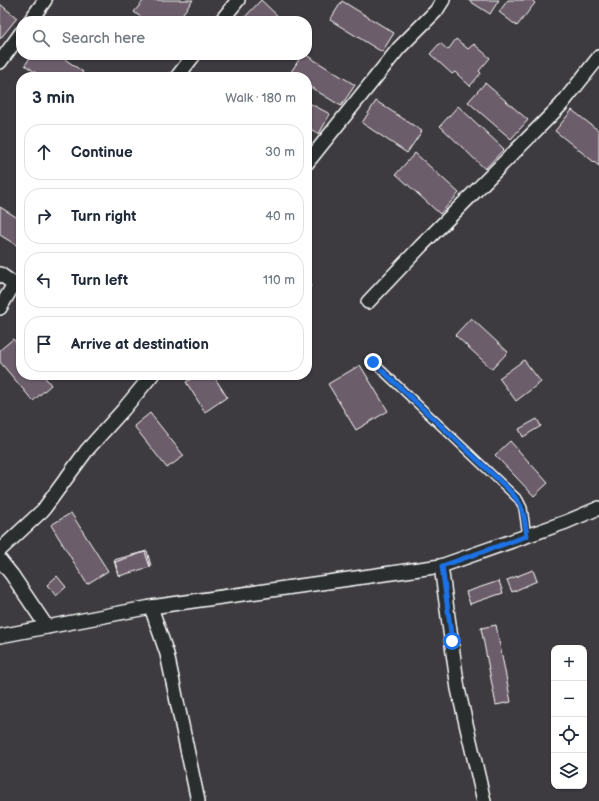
<!DOCTYPE html>
<html lang="en">
<head>
<meta charset="utf-8">
<style>
  :root { --surface:#fff; --page:#f2f2f3; --text:#1f2937; --muted:#747a83; --line:#e0e1e3 }
  body { margin:0; font-family:"Balsamiq Sans",sans-serif; background:var(--page); color:var(--text) }
  .controls { position:absolute; right:12px; bottom:12px; display:grid; overflow:hidden; border-radius:8px; box-shadow:0 1px 3px #0004 }
  .controls button { width:36px; height:36px; display:grid; place-items:center; padding:0; border:0; border-bottom:1px solid var(--line); background:var(--surface); color:var(--text); font:20px sans-serif }
  .stop { position:absolute; width:12px; height:12px; margin:-9px; border:3px solid #1a73e8; border-radius:50%; background:#fff }
  .stop.end { background:#1a73e8; border-color:#fff; box-shadow:0 1px 4px #0008 }
  .list { margin:0; padding:0; list-style:none }
  h2 { display:flex; justify-content:space-between; align-items:center; height:52px; margin:0; padding:0 16px; font-size:17px }
  h2 small { font-size:13px; font-weight:400; color:var(--muted) }
  .list li { display:grid; grid-template-columns:26px 1fr auto; gap:12px; align-items:center; box-sizing:border-box; height:56px; margin:0 8px 8px; padding:0 8px; border:1px solid var(--line); border-radius:16px }
  .list b { display:block; font-size:15px; white-space:nowrap }
  .list em { font-size:13px; font-style:normal; color:var(--muted) }
  .icon { flex:none; width:22px; height:22px; fill:none; stroke:currentColor; stroke-width:2; stroke-linecap:round; stroke-linejoin:round }
  .map { position:relative; flex:none; width:599px; height:801px; overflow:hidden }
  .search { position:absolute; background:var(--surface); box-shadow:0 1px 3px #0004; left:16px; top:16px; width:296px; height:44px; display:flex; align-items:center; gap:10px; box-sizing:border-box; padding:0 14px; border-radius:16px; color:var(--muted); font-size:15px }
  .panel { position:absolute; background:var(--surface); box-shadow:0 1px 3px #0004; left:16px; top:72px; width:296px; height:308px; border-radius:16px }
  .map>svg:first-child { display:block }
  .building { fill:#6c5d6a; stroke:#fff }
  .lines { fill:none; stroke-linecap:round; stroke-linejoin:round }
  .lane-casing { stroke:#fff; stroke-width:10 }
  .street-casing { stroke:#fff; stroke-width:16 }
  .lane { stroke:#2a2d2e; stroke-width:7 }
  .street { stroke:#2a2d2e; stroke-width:13 }
  .route { stroke:#1a73e8; stroke-width:5 }
</style>
</head>
<body>
<div class="map">
<svg width="599" height="801" viewBox="0 0 599 801">
  <rect width="100%" height="100%" fill="#3e3b40"/>
  <filter id="ink" filterUnits="userSpaceOnUse"><feTurbulence type="fractalNoise" baseFrequency=".025" numOctaves="2"/><feDisplacementMap in="SourceGraphic" scale="8" xChannelSelector="R" yChannelSelector="G"/><feConvolveMatrix kernelMatrix="1 2 1 2 8 2 1 2 1" color-interpolation-filters="sRGB"/></filter>
  <g filter="url(#ink)">
    <g class="building">
      <path d="M144,0H193L177,21H146L134,12Z"/>
      <path d="M261,0L283,21H249L245,17Z"/>
      <path d="M468,0H499L490,14Z"/>
      <path d="M508,0H532L535,3L517,26L499,12Z"/>
      <path d="M342,1L394,33L382,52L330,20Z"/>
      <path d="M0,4L17,18L0,39Z"/>
      <path d="M456,39L468,49L474,44L490,58L479,71L481,73L470,86L455,72L452,74L430,54L440,43L448,50Z"/>
      <path d="M32,55H59L83,72L79,77H42L25,65Z"/>
      <path d="M302,55H306L355,85L341,106L307,85V77H293L289,75Z"/>
      <path d="M485,83L528,120L511,139L468,102Z"/>
      <path d="M376,101L422,131L407,153L362,123Z"/>
      <path d="M307,102L330,114L319,134L307,127Z"/>
      <path d="M458,106L504,149L485,169L440,126Z"/>
      <path d="M572,110L599,131V166L555,131Z"/>
      <path d="M415,153L459,193L440,214L396,174Z"/>
      <path d="M0,207L21,220V248L0,235Z"/>
      <path d="M307,282L311,286L307,290Z"/>
      <path d="M471,318L508,352L492,369L455,335Z"/>
      <path d="M13,339L21,349V375H43L51,385L33,401L0,362V350Z"/>
      <path d="M524,360L541,382L516,401L499,378Z"/>
      <path d="M360,365L388,411L356,430L328,384Z"/>
      <path d="M198,375H213L227,397L205,412L186,382Z"/>
      <path d="M150,413L184,456L167,468L134,426Z"/>
      <path d="M537,419L541,426L523,437L519,429Z"/>
      <path d="M510,441L548,483L534,496L495,455Z"/>
      <path d="M71,513L108,571L87,584L51,525Z"/>
      <path d="M147,551L151,566L118,575L114,560Z"/>
      <path d="M145,552L150,567L119,576L115,562Z"/>
      <path d="M533,570L537,581L512,592L507,580Z"/>
      <path d="M57,576L66,587L56,596L47,585Z"/>
      <path d="M499,581L503,593L470,604L466,592Z"/>
      <path d="M496,625L511,702L496,705L481,628Z"/>
    </g>
    <g class="lines">
      <g class="lane-casing">
        <path id="lane" d="M373,362L519,500L523,508L527,536"/>
      </g>
      <g class="street-casing">
        <g id="street">
          <path d="M30,21L45,0"/>
          <path d="M221,21L238,0"/>
          <path d="M0,62L21,33"/>
          <path d="M177,77L194,55"/>
          <path d="M307,163L399,48L436,11L443,0"/>
          <path d="M0,274L14,284L0,308"/>
          <path d="M368,302L421,246L561,105L599,57"/>
          <path d="M0,550L43,510L87,450L123,410L152,375"/>
          <path d="M0,560L12,575L47,627"/>
          <path d="M441,566L458,689L484,801"/>
          <path d="M151,607L167,654L198,801"/>
          <path d="M0,636L151,607L441,566L566,522L599,508"/>
        </g>
      </g>
      <use href="#lane" class="lane"/>
      <use href="#street" class="street"/>
    </g>
  </g>
  <g class="lines" filter="url(#ink)">
    <path class="route" d="M373,362L504,485C524,505 523,509 527,536L442,566L452,641"/>
  </g>
</svg>
<div class="controls">
<button>+</button>
<button>−</button>
<button><svg class="icon" aria-label="locate" viewBox="0 0 24 24"><circle cx="12" cy="12" r="6"/><path d="M12 2v4M12 18v4M2 12h4M18 12h4"/></svg></button>
<button><svg class="icon" aria-label="layers" viewBox="0 0 24 24"><path d="M12 4l9 5-9 5-9-5zM3 14l9 5 9-5"/></svg></button>
</div>
<div class="stop" style="left:452px;top:641px"></div>
<div class="stop end" style="left:373px;top:362px"></div>
<div class="search"><svg class="icon" aria-label="search" viewBox="0 0 24 24"><circle cx="10" cy="10" r="6"/><path d="M15 15l6 6"/></svg>Search here</div>
<section class="panel">
<h2>3 min<small>Walk · 180 m</small></h2>
<ul class="list">
<li><svg class="icon" aria-label="ahead" viewBox="0 0 24 24"><path d="M12 20V5M6 11l6-6 6 6"/></svg><div><b>Continue</b></div><em>30 m</em></li>
<li><svg class="icon" aria-label="right" viewBox="0 0 24 24"><path d="M7 20v-9h11M14 6l5 5-5 5"/></svg><div><b>Turn right</b></div><em>40 m</em></li>
<li><svg class="icon" aria-label="left" viewBox="0 0 24 24"><path d="M17 20v-9H6M10 6l-5 5 5 5"/></svg><div><b>Turn left</b></div><em>110 m</em></li>
<li><svg class="icon" aria-label="arrive" viewBox="0 0 24 24"><path d="M6 21V4h12l-3 4 3 4H6"/></svg><div><b>Arrive at destination</b></div></li>
</ul>
</section>
</div>
</body>
</html>
